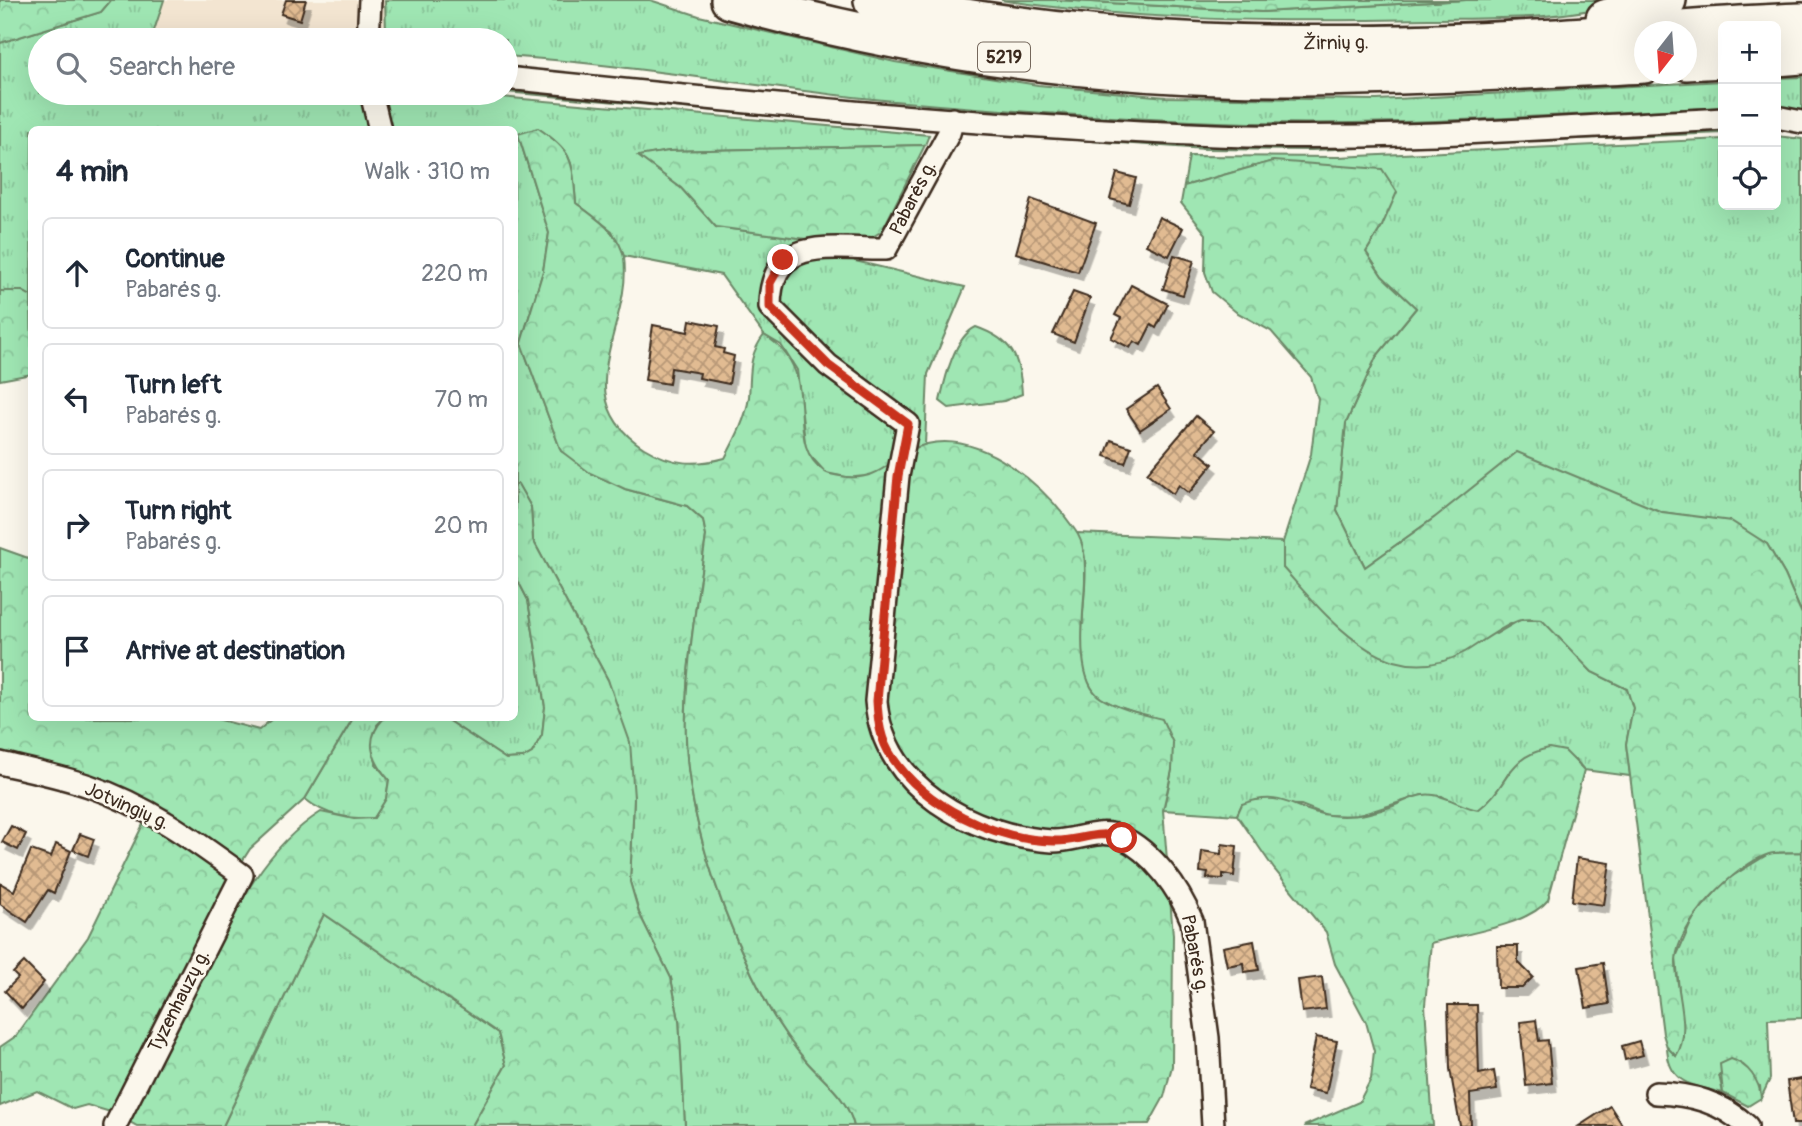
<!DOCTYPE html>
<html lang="en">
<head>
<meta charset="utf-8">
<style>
  :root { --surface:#fff; --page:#f2f2f3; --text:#1f2937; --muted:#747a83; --line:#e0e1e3 }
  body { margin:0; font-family:Pangolin,sans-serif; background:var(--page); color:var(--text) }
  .controls { position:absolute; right:21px; top:21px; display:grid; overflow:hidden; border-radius:10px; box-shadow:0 7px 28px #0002 }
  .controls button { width:63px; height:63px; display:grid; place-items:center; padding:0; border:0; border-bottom:2px solid var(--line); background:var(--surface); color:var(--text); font:35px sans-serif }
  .compass { position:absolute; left:1634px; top:21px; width:63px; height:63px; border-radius:50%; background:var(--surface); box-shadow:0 7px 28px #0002; rotate:197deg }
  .stop { position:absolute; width:21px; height:21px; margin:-16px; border:5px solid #c8321e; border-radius:50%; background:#fff }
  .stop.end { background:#c8321e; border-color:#fff; box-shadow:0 2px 7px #0008 }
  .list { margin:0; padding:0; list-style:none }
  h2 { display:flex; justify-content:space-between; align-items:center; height:91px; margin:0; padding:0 28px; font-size:30px }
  h2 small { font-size:23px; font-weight:400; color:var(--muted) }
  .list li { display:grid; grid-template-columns:46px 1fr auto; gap:21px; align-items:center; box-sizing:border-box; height:112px; margin:0 14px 14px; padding:0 14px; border:2px solid var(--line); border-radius:10px }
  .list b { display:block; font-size:26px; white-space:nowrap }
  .list p { margin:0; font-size:23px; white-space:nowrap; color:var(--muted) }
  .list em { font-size:23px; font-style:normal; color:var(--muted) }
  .icon { flex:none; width:38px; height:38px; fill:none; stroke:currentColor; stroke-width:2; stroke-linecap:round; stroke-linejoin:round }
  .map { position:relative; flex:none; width:1802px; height:1126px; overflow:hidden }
  .search { position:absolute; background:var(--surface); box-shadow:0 7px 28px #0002; left:28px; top:28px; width:490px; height:77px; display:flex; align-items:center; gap:18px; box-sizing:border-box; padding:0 24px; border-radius:38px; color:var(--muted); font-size:26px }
  .panel { position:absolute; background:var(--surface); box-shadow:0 7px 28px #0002; left:28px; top:126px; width:490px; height:595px; border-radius:10px }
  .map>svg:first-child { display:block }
  .built { fill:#f3e5d1 }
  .grass { fill:url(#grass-tufts); stroke:#6d8868; stroke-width:2 }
  .forest { fill:url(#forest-crowns); stroke:#6d8868; stroke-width:2 }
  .building { fill:url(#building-cross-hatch); stroke:#3b2a1e; stroke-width:2; filter:url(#shadow) }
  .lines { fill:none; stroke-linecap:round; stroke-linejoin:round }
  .street-casing { stroke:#3b2a1e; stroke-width:26 }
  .highway-casing { stroke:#3b2a1e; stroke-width:42 }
  .street { stroke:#fbf7ec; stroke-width:21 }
  .highway { stroke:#fbf7ec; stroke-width:37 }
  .route { stroke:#c8321e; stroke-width:9 }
  .labels { text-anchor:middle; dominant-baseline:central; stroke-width:5; stroke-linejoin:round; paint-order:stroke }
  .shield { fill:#fbf7ec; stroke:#75685c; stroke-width:2 }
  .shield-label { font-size:18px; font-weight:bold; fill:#3b2a1e }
  .street-label { font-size:19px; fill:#3b2a1e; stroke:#fbf7ec }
</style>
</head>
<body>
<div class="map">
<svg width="1802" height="1126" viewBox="0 0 1802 1126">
  <defs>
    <pattern id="grass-tufts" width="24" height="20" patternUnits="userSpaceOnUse" patternTransform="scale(1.75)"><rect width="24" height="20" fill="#9fe6b3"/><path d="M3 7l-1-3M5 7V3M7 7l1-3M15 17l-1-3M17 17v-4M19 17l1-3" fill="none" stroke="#8ac59a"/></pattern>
    <pattern id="forest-crowns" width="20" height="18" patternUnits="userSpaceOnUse" patternTransform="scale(1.75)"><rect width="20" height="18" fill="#9fe6b3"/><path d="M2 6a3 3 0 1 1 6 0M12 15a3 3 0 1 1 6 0" fill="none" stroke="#8ac59a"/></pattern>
    <pattern id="building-cross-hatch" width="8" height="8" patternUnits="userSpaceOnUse" patternTransform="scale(1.75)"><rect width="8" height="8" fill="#e1bb92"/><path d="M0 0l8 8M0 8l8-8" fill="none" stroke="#b89877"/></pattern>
    <filter id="shadow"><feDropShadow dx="4.5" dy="8" stdDeviation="0" flood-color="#0004"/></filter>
  </defs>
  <rect width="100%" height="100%" fill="#fbf7ec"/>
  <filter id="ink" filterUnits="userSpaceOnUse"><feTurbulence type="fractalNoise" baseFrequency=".0143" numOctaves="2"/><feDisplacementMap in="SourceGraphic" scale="14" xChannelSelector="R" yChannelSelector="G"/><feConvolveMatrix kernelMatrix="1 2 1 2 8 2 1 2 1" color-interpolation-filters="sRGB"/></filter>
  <g filter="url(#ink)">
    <path class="built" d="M164,0H385L386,40H151Z"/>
    <g class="grass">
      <path d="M111,0H164L151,40H40V93H356L382,97L389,93H455L929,135L925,145L669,151L639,156L681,188L716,227L858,246L855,261L965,287L928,374L925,445L870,477L856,479L826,473L806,451L797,370L781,345L764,335L721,275L624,256L612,231L576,203C572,161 575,153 538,128L518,134L549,233L543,271L521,343L561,451L625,489L687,506L703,520L706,536C697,603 684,670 686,738C688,825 728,930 768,1006C779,1026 793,1046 808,1063C827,1084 847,1097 854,1126H685L679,1020L671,978L639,913L630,882L634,798L608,680L533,540L531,507L518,485L515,484L514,130H32L31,296L22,291H0V43L101,12Z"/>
      <path d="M385,0H650L699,16L895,62L1038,85L1166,97L1377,100L1723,81V107C1540,116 1355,130 1171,120C1065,115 959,108 853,97C737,84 622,64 506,56V40H396L386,31Z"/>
      <path d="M1001,0H1058L1262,12L1466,0H1629C1566,21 1494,18 1429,19C1286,22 1142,22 1001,0Z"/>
      <path d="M1802,77V111L1776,107V78Z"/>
      <path d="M506,90L928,128L929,130L506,92Z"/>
      <path d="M1723,129V133L1312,150L1205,149L961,132L1298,148Z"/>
      <path d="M1776,136L1802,139V614L1785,575L1767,544L1689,516L1662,512L1596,486L1434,518L1365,567L1337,510L1346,423L1376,357L1416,308L1382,276L1366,252L1382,226L1273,161L1184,186L1189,156L1338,157L1723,139V205H1776Z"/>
      <path d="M1077,533L1283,542V568L1496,634L1520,620H1543L1592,672L1627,689L1633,708L1626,744L1630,776L1584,770L1575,759L1510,771L1492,800L1478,810L1457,806L1442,796L1422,795L1357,816L1326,815L1301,805L1242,804L1237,815L1163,810C1172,774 1179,754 1162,720C1142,714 1118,709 1101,698C1065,673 1092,590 1084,553C1083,546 1079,539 1077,533Z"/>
      <path d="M515,575L528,600L545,707L542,735L532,753L523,758L506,759L444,718H514Z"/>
      <path d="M353,718H384L377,725L376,765L389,779L386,799L374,818C348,819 326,816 305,799Z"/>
      <path d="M1802,852V1018L1768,1019L1770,1079L1761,1098L1760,1086L1719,1075L1723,1093C1692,1085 1668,1084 1667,1047L1676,1056L1683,1036L1676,957L1694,916L1726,880L1770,853Z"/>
      <path d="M324,914L498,1033L506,1065L472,1126H223Z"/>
    </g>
    <g class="forest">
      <path d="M0,0H111L101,12L0,43Z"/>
      <path d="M1058,0H1466L1262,12Z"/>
      <path d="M538,128C575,153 572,161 576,203C595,218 620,232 624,258C633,325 564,397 644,448C672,465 695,466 725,458C735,439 746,419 749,397C751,372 748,356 764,335C828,374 779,441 825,472C829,475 836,475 840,476C884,484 891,453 927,444C984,431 1045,487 1075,530C1086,545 1085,564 1085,581C1084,611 1073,680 1101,698C1119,709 1142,714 1162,719L1173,743L1172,770L1163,810L1173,935L1172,1066L1164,1097L1149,1124L854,1126C847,1097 827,1084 808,1063C793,1046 779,1026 768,1006C728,930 688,825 686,738C684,670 697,603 706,536L703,520L687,506L625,489L590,473L561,451L521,343L543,271L549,233L518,134Z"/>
      <path d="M925,145L882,231L858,246L716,227L681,188L638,156L669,151Z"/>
      <path d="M1273,161L1382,169L1397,192L1382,226L1366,252L1382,276L1416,308L1376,357L1346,423L1337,510L1365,567L1434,518L1517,452L1662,512L1731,521L1767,544L1785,575L1802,614V852C1792,853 1779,851 1769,854C1736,864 1677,924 1676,960C1675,990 1693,1030 1676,1056L1667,1047L1663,1034L1626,744L1633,708L1627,689L1592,672L1542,620C1536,620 1527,618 1521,620C1506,623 1479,644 1465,652C1387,695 1329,619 1283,568V542L1311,454L1318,399L1311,377L1271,331L1236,312L1212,292L1205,272L1206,234L1181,203L1184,186Z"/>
      <path d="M0,291H22L31,296L32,374L0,380Z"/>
      <path d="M976,327C1013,340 1020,357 1022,394L1004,401L949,408L940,401C945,379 954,337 976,327Z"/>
      <path d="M515,484H518L531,507L533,540L608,680L630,742L634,798L630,882L639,913L671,978L679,1020L685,1126H472L506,1065L498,1033L324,914L223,1126H137L128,1121C152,1075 175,1029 199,983C230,921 260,850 321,812L354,819L374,818L386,799L389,780C371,759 364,739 384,718H444L506,759L523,758L532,753L542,735L545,707L528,600L515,575Z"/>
      <path d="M0,548L31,559L32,718H213L259,730L273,718H353L305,799L250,849L229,882L114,1113L87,1105L73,1109L37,1091L0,1106V1047L16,1036L88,937L152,806L0,753Z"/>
      <path d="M1549,748L1565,751L1584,770L1548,900C1527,926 1463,934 1431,943L1425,1005L1433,1126H1304L1359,1102L1371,1079L1374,1051L1366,1022L1335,964L1326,932L1274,869L1237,815L1242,804C1285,789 1292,811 1329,815C1351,818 1372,814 1393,806C1402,803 1413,796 1423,795C1441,792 1459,806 1478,810C1509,787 1505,757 1549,748Z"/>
      <path d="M1731,1059C1748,1064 1760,1081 1761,1098L1748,1106L1723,1093L1720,1064Z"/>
    </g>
    <g class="building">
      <path d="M286,0H306L300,20L281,14Z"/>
      <path d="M1117,173L1136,178L1129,204L1110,199Z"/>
      <path d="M1031,199L1096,223L1078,272L1016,253Z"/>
      <path d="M1159,217L1183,228L1169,256L1146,245Z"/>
      <path d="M1174,255L1194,261L1183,295L1163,289Z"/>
      <path d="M1131,285L1168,304L1156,328L1151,325L1141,345L1134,341L1130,348L1111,338L1121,318L1115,315Z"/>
      <path d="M1073,292L1090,298L1074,342L1053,334Z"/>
      <path d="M690,320L719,326L715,347L724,349L723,353L734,356L729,384L699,378L700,373L671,368L669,384L645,380L653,325L688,332Z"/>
      <path d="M1157,388L1171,409L1140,430L1126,409Z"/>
      <path d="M1196,416L1214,431L1197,451L1213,464L1189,493L1179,485L1173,494L1147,473Z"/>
      <path d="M1111,440L1131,447L1125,463L1105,456Z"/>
      <path d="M11,826L26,834L18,850L2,842Z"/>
      <path d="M80,834L94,839L88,856L73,850Z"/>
      <path d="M56,844L71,851L54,893L48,890L27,922L0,904V883L14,891L31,850L51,857Z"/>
      <path d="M1222,844L1237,846L1234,876L1223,874V879L1207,878L1208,873L1200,872L1202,851L1221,854Z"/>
      <path d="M1577,858L1610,863L1604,905L1572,901Z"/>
      <path d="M1254,941L1259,970L1244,972L1243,963L1227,966L1223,947Z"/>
      <path d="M1497,946H1518V962L1533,977L1522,988H1498Z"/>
      <path d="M24,962L44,982L22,1009L5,991L18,978L13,973Z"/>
      <path d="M1603,963L1609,1004L1586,1008L1579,967Z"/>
      <path d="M1322,977L1326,1009L1302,1012L1298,980Z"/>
      <path d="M1448,1005H1477L1479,1074L1494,1071L1497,1090L1470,1094L1471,1126H1460L1450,1069Z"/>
      <path d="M1536,1020L1539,1041L1548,1040L1552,1083L1526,1086L1520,1022Z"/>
      <path d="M1316,1037L1337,1041L1326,1093L1306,1089Z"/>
      <path d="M1639,1041L1643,1055L1625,1060L1622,1046Z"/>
      <path d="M1802,1079V1124H1793L1787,1081Z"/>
      <path d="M1610,1106L1623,1126H1579Z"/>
    </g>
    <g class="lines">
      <g class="street-casing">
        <g id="street">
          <path d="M368,40L370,0"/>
          <path d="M506,78C740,102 980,127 1215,135C1384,141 1554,128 1723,119"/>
          <path d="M371,93L380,130"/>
          <path d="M1776,117L1802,122"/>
          <path d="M953,119L949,133L886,249C832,250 770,233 770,307L828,365L908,424L898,476L876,701C883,787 972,836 1052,841C1075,842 1098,827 1121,837C1153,852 1179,889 1192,921L1208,1038L1213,1126"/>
          <path d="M0,763C29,770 60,776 89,786C146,805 194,840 242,875L115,1126"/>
          <path d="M1656,1093C1691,1094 1721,1102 1747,1126"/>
        </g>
      </g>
      <g class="highway-casing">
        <g id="highway">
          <path d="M730,0C909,50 1098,77 1284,77C1404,77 1525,70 1644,64"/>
          <path d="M873,0C1089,49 1317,50 1537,39C1626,34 1714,25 1802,22"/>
          <path d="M1605,19L1667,0"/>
          <path d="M1776,57L1802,55"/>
          <path d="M1686,61L1723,59"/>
        </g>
      </g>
      <use href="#street" class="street"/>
      <use href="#highway" class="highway"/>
    </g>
  </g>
  <g class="lines" filter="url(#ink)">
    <path class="route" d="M783,260L770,283V307L828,365L908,424L898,476L877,701C878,720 880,740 892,757C925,806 994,840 1054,841C1079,842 1096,829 1122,838"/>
  </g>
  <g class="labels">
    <rect class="shield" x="978" y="42.5" width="52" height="29" rx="5"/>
    <g class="shield-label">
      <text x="1004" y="57">5219</text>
    </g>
    <g class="street-label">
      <text transform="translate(1336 43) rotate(-1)">Žirnių g.</text>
      <text transform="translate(913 198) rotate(-63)">Pabarės g.</text>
      <text transform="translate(127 806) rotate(24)">Jotvingių g.</text>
      <text transform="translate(1195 954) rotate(79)">Pabarės g.</text>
      <text transform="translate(179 1001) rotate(-63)">Tyzenhauzų g.</text>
    </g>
  </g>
</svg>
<div class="controls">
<button>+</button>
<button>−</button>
<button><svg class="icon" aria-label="locate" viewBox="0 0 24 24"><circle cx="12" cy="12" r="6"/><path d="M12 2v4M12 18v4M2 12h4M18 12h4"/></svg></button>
</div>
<svg class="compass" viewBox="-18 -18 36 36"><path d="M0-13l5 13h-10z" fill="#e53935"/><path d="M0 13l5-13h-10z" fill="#747a83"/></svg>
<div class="stop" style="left:1122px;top:838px"></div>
<div class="stop end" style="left:783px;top:260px"></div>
<div class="search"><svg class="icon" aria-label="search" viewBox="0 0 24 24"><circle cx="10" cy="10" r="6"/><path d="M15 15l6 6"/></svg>Search here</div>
<section class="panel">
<h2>4 min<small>Walk · 310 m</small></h2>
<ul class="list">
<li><svg class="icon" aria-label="ahead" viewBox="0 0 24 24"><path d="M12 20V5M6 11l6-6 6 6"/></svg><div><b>Continue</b><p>Pabarės g.</p></div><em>220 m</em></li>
<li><svg class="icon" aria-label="left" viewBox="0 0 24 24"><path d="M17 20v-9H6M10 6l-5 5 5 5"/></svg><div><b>Turn left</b><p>Pabarės g.</p></div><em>70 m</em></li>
<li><svg class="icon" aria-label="right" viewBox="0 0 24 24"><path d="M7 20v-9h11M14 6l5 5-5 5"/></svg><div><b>Turn right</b><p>Pabarės g.</p></div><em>20 m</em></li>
<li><svg class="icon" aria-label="arrive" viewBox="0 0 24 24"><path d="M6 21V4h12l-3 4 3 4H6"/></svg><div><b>Arrive at destination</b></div></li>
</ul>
</section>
</div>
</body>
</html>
